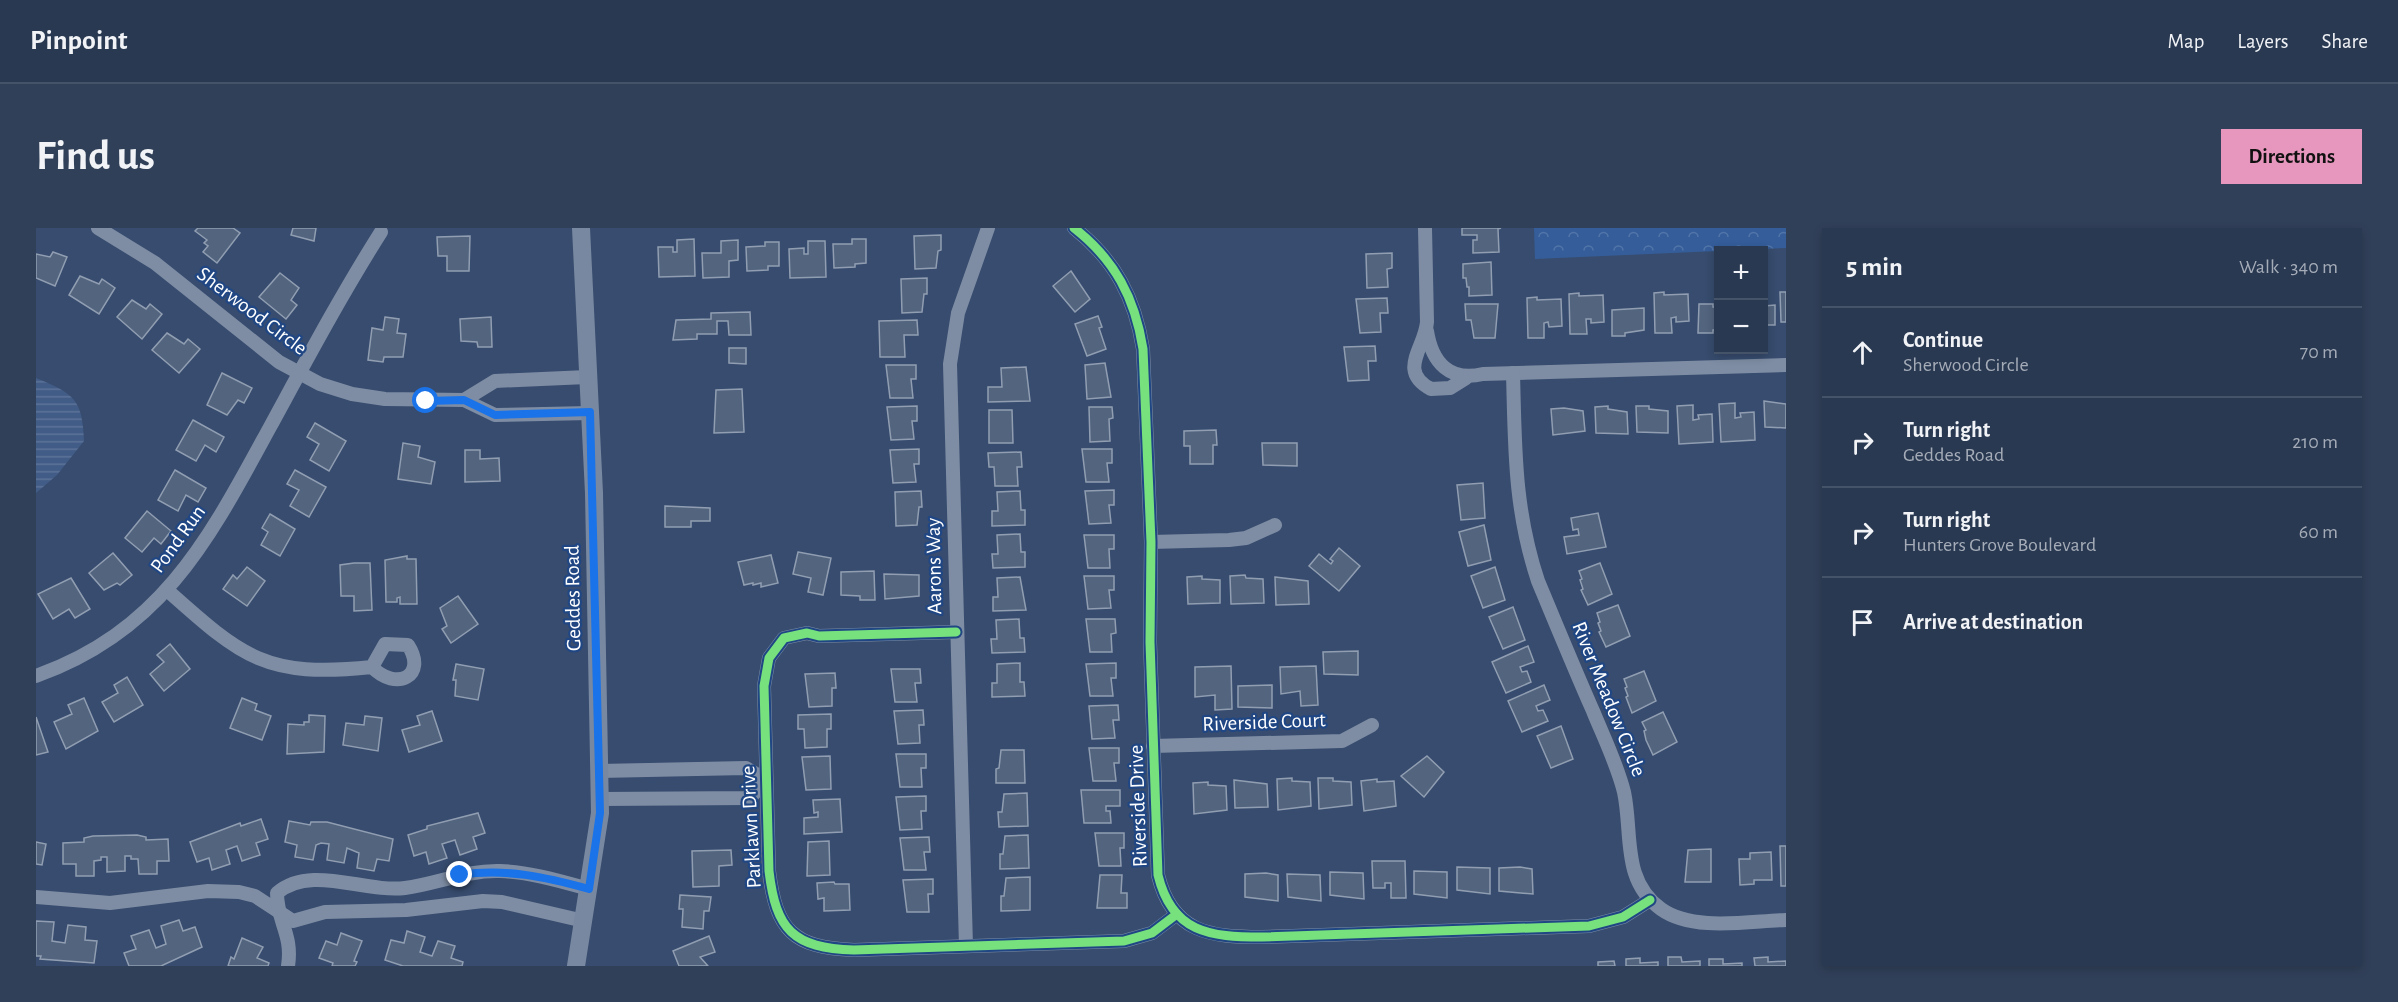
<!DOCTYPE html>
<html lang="en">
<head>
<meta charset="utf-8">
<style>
  :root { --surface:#293952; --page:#314059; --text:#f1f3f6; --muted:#a5acb8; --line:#455369; --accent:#e797bd }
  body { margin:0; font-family:"Alegreya Sans",sans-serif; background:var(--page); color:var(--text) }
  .controls { position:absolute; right:18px; top:18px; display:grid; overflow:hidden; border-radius:0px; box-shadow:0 3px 9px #0003 }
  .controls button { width:54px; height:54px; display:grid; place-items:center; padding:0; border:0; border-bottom:2px solid var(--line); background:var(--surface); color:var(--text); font:30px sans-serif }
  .stop { position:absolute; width:18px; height:18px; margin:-14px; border:4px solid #1a73e8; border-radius:50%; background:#fff }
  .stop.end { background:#1a73e8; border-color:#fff; box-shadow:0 2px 6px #0008 }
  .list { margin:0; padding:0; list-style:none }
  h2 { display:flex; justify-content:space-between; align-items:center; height:78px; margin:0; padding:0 24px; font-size:26px }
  h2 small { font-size:20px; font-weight:400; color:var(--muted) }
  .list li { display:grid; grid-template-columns:39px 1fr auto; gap:18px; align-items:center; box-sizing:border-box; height:90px; padding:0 24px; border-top:2px solid var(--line) }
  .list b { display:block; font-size:22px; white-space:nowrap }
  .list p { margin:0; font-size:20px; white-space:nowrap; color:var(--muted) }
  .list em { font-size:20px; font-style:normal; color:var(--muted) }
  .icon { flex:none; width:33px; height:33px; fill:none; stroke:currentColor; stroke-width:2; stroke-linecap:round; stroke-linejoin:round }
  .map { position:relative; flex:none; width:1750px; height:738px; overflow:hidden; border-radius:0px }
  header { display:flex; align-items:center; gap:36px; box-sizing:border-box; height:84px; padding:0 30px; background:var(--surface); border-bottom:2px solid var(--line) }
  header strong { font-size:28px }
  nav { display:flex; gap:33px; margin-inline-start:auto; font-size:21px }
  .intro { display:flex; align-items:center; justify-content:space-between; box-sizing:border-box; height:144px; padding:0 36px }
  h1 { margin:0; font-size:42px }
  .button { padding:15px 27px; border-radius:0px; background:var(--accent); color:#111; font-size:21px; font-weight:700 }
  main { display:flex; gap:36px; padding:0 36px }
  aside { flex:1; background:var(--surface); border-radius:0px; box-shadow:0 3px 9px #0003 }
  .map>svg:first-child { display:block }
  .forest { fill:url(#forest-crowns) }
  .water { fill:url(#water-rules) }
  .building { fill:#52647e; stroke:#919eb2; stroke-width:1.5 }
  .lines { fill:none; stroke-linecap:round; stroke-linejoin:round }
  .street { stroke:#7e8da4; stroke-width:14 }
  .secondary { stroke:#7888a0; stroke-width:18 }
  .cycleway-casing { stroke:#204784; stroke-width:13 }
  .cycleway { stroke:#77e17e; stroke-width:9 }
  .route { stroke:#1a73e8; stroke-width:8 }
  .labels { text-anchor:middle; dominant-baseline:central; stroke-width:4.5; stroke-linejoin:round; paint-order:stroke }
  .street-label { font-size:21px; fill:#fff; stroke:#204784 }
</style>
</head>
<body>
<header>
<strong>Pinpoint</strong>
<nav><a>Map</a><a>Layers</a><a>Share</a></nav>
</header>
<div class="intro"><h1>Find us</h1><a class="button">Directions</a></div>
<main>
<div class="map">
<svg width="1750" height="738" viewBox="0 0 1750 738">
  <defs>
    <pattern id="forest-crowns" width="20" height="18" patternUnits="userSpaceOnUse" patternTransform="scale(1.5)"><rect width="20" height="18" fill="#345d9a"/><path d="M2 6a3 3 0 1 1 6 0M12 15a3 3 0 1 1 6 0" fill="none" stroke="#5275a9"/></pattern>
    <pattern id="water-rules" width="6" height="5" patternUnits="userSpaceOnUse" patternTransform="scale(1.5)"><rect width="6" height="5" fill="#415c87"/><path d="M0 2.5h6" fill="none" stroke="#5e7499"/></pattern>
  </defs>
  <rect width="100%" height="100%" fill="#374c6e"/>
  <path class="forest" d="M1498,0H1750V20L1499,31Z"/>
  <path class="water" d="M0,150C38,166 46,170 48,213L21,247L0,265Z"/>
  <g class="building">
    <path d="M162,0H197L204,5L181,35L167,24L172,18L168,15L171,12L159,3Z"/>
    <path d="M257,0H280L278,13L255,7Z"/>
    <path d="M1426,0H1465L1462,1L1463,24L1437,25V12H1441V7H1426Z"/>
    <path d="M905,7V22L902,23L900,40L879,41L878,8Z"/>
    <path d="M434,8L433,43H411V28H402L401,9Z"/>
    <path d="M658,11L659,48L623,49L622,19H637V24H641V12Z"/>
    <path d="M816,11H830V35L819,36V39L798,40L797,16H816Z"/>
    <path d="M702,12V32L693,33V49L667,50L666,25H685V13Z"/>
    <path d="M772,13H789L790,49L754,50L753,21L768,20V26H772Z"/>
    <path d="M729,14H743V38H732V42L711,43L710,19L729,18Z"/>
    <path d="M17,24L31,29L19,58L0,50V26L14,29Z"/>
    <path d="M1356,25V40L1351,41L1352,59L1331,60L1330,26Z"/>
    <path d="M1455,34L1456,67L1433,68V59H1431L1430,50H1427V36Z"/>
    <path d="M1035,43L1054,71L1039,84L1017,58Z"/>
    <path d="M244,45L263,60L255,72L261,77L250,91L223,69Z"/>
    <path d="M44,48L63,56L66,51L79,60L63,86L33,67Z"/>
    <path d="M891,50V66H888L886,84L866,85L865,51Z"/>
    <path d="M1628,64V67L1652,66L1653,93L1640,94V89L1635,90L1636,105H1619L1618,65Z"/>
    <path d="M1744,64H1750V94H1745Z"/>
    <path d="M1543,65V68L1567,67L1568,94L1555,95V91H1550L1551,106H1534L1533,66Z"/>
    <path d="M1501,69V72L1525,71L1526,98L1513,99L1512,94L1508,95V110H1492L1491,70Z"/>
    <path d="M1351,70L1352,85H1344L1345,104L1324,105L1320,71Z"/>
    <path d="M96,72L110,81L114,76L126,86L106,111L81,89Z"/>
    <path d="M1429,76H1462L1459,110H1438L1435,92H1430Z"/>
    <path d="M1663,76H1677V79H1682V102H1677V105H1662Z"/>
    <path d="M1739,77V97H1728V100V78Z"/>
    <path d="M1608,80V102L1589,105V108H1576V82Z"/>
    <path d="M714,84L715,107H693L692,93H681V106H661V111L637,112L640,92L675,91V85Z"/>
    <path d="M1062,88L1066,99L1063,100L1070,121L1051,128L1039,96Z"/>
    <path d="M349,89L363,91L361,105L370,106L367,129H348L347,134L332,132L336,100L347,102Z"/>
    <path d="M455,89L456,119H442L441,114L425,113L424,91Z"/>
    <path d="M881,92L882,107H868L869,129H844L843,93Z"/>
    <path d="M131,105L148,116L152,111L164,121L143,145L116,122Z"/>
    <path d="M1339,118L1340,133H1332L1333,152L1312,153L1308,119Z"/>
    <path d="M693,120H710V136L693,135Z"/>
    <path d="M1069,135L1075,169L1051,171L1049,137Z"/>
    <path d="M850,137H880V151H875L877,170H854Z"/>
    <path d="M990,139L994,173L952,174V159H966L965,140Z"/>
    <path d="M186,145L216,160L208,175L202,172L191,187L171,177Z"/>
    <path d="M706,161L708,204L678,205L680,162Z"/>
    <path d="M1728,173L1750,176V200L1729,199Z"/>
    <path d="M1699,175V190L1705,189L1704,185L1718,184L1719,212L1685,214L1683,176Z"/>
    <path d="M1657,177V192L1663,191L1662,187L1676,186L1677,214L1643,216L1641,178Z"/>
    <path d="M881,178V193H876L878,211L855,212L851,179Z"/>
    <path d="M1572,178V181L1591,184L1592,206L1560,205L1559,179Z"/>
    <path d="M1600,178H1613V181L1632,183V205L1601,204Z"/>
    <path d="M1053,179H1076L1077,190L1073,191L1074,213L1054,214Z"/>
    <path d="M1528,180L1547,183L1549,203L1517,207L1515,181Z"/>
    <path d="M953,182H976L977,215H953Z"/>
    <path d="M157,192L188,209L180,224L169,217L160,233L140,222Z"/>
    <path d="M279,195L310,213L293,243L274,232L283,216L271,209Z"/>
    <path d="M1180,202L1181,217H1177V236H1154V218H1148V203Z"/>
    <path d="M367,215L384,218L382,229L399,234L395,256L362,251Z"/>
    <path d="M1226,215H1261V238L1227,237Z"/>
    <path d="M883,221V236H878L880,254L857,255L854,222Z"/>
    <path d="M1046,221H1076V235H1071L1073,254H1050Z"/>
    <path d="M429,222H444V231L463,230L464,253L429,254Z"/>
    <path d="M985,224L986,239H981L982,258H959L958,239H953L952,225Z"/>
    <path d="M139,242L170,260L162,274L150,267L142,283L122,272Z"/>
    <path d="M259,242L290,259L273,289L254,278L263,262L251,256Z"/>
    <path d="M1447,255L1449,290L1425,292L1421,257Z"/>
    <path d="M1078,262V277H1073L1075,295L1053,296L1049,263Z"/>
    <path d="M885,263L886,279H883L881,297L860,298L859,264Z"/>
    <path d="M984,263L985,282H989V297L956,298V283H962L961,264Z"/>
    <path d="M629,278L674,280V293H655V299H629Z"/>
    <path d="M111,283L135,303L125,316L118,310L106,324L89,310Z"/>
    <path d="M1562,285L1570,319L1531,326L1528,309L1543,307L1542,301L1537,302L1535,290Z"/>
    <path d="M234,286L259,301L244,328L225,317L232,304L226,300Z"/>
    <path d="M1448,297L1455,332L1432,338L1423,304Z"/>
    <path d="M984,306L985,324H989V339L957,340L956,326H962L961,307Z"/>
    <path d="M1048,307H1078V321H1073L1074,340H1052Z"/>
    <path d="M1303,320L1324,338L1303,363L1273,338L1283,326L1295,336L1297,333L1294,331Z"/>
    <path d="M762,324L795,330L787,367L772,364L775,350L757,346Z"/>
    <path d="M77,325L96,347L84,357L81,355L68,362L53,345Z"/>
    <path d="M735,327L742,355L725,359V355L717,357V355L708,357L702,334Z"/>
    <path d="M371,328V331H380L381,376H364V369L361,370V374H350L349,332Z"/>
    <path d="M318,335H334L336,382L318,383V368H305L304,337Z"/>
    <path d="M1564,335L1576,366L1552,377L1545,362L1547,361L1544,352L1546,351L1543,343Z"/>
    <path d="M211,339L229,353L211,378L187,361L197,347L201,351Z"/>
    <path d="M1459,339L1469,372L1447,380L1435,348Z"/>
    <path d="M838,343L839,372H824V368L805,367V344Z"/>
    <path d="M848,346L883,347V368L849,371Z"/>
    <path d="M1209,347L1210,350L1227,351L1228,375L1195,376L1194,348Z"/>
    <path d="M1048,348H1078V362H1073L1075,380L1052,381Z"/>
    <path d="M1166,348V351L1184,352V375L1152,376L1151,349Z"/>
    <path d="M984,349L990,382L957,383V369H962L961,350Z"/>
    <path d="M1239,349L1272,353L1273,376L1240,377Z"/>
    <path d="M35,350L54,381L39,390L33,381L17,391L2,366Z"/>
    <path d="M422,368L442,396L415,415L406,401L411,398L404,380Z"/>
    <path d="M1582,377L1594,408L1570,419L1563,404L1565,403L1562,395L1564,394L1561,385Z"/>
    <path d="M1477,379L1489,412L1467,421L1453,389Z"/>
    <path d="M983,391L984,410H988L989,424L956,425L955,411H961L960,392Z"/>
    <path d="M1050,391H1079L1080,405L1075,406L1076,424H1054Z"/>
    <path d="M134,416L154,441L128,463L114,446L128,434L121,427Z"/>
    <path d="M1492,418L1498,434L1484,439L1486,444L1491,443L1495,454L1470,465L1456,434Z"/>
    <path d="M1322,423V447L1288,446L1287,424Z"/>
    <path d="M984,435V454H988L989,468L956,469V455H961V436Z"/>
    <path d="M1080,435V450H1075L1077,468H1054L1050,436Z"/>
    <path d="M420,436L448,441L442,472L419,468L420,452H417Z"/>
    <path d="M1195,438L1196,481L1179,482V467L1159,469V439Z"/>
    <path d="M1280,438L1282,477L1265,478L1264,463L1245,466L1244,439Z"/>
    <path d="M855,441H884L885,455H879L881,474H859Z"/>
    <path d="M1608,443L1620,473L1596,485L1590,469L1592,468L1589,460L1591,459L1588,451Z"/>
    <path d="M799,445L800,460H796V478L773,479L769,446Z"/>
    <path d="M91,449L107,477L78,494L66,474L82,465L78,457Z"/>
    <path d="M1236,457V480L1202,479V458Z"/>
    <path d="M1508,457L1514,472L1500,478L1502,483L1507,482L1512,493L1486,504L1472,473Z"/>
    <path d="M48,470L62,503L30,521L18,494L36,486L32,477Z"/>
    <path d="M206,470L221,476L219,482L235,488L226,512L194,500Z"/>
    <path d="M1082,477L1083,492H1077L1079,510L1056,511L1053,478Z"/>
    <path d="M887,482L888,497H883L884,515L862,516L858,483Z"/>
    <path d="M396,483L406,513L373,524L366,502L384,497L381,488Z"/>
    <path d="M1627,484L1641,514L1617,527L1610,512L1608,503L1610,502L1606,494Z"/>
    <path d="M795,486V501H791V519L769,520L768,501H762V487Z"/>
    <path d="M273,487L289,488L288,524L251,526L252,496L268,497V494H273Z"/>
    <path d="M329,488L346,490L342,523L307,517L310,495L328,497Z"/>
    <path d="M0,489L12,524L0,527Z"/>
    <path d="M1525,498L1537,531L1515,540L1501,508Z"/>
    <path d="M1053,520H1083V535H1078L1080,553H1057Z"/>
    <path d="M965,522H988L989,555H960V541L963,540Z"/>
    <path d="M860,526H890V540H885L886,559H864Z"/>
    <path d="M794,528L795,561L770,562L766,529Z"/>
    <path d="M1391,528L1408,544L1388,569L1365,548Z"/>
    <path d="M1256,550V553L1274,554L1275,578L1242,582L1241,551Z"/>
    <path d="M1282,550H1297V553L1315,554L1316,577L1283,581Z"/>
    <path d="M1341,551V554L1358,553L1360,578L1328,583L1325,553Z"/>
    <path d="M1198,552L1231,556L1232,579L1199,580Z"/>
    <path d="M1172,554V557L1190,558L1191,582L1158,586L1157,555Z"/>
    <path d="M1045,562H1084V578H1070V583H1074L1075,595H1048Z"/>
    <path d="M991,565L992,598L963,599L962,584H966L968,566Z"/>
    <path d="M890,568V583H885L886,601L864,602L860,569Z"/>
    <path d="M804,571L806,604L768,606V590L782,589V584L778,585L777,572Z"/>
    <path d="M442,585L449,605L437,609L441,621L424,627L419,612L406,616L411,630L393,636L390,624L378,628L372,607L391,601V598Z"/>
    <path d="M225,591L232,611L220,615L224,627L206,633L201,618L190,622L194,636L176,642L173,630L161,634L154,614L204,595L205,598Z"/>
    <path d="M253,593L274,597L275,594H291L357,611L353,633L341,631L338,643L321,640L323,625L311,620L308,635L291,632L293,616L285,615L280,617L277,632L259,629L261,617L249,614Z"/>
    <path d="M1059,605H1088V620H1084L1085,638H1063Z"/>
    <path d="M101,607L110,609V612L132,611L133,633H121V646H103L102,631H95V628H89V643L71,644V629H65V632L58,633V648H40V636H27V615L48,614V610L57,608Z"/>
    <path d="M992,607L993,640L964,641V626H967L969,608Z"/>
    <path d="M893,609L894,624H888L890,642H868L864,610Z"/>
    <path d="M793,613L794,647L771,648L772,614Z"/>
    <path d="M0,614L10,616L6,637L0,636Z"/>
    <path d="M1744,618H1750V658H1745Z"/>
    <path d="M1675,621V654H1649L1652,622Z"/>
    <path d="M695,622L696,637L683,638V658L657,659L656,623Z"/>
    <path d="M1735,624L1736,652H1718V656L1704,657L1703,631H1714V625Z"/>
    <path d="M1336,633H1369L1370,670H1355V655H1349V660H1337Z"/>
    <path d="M1421,639L1454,640V666L1421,662Z"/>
    <path d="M1484,639L1496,641L1497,666L1463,663V640Z"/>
    <path d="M1378,643L1411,644V670L1378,666Z"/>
    <path d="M1294,644L1327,645L1328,671L1294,667Z"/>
    <path d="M1230,645L1242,647V673L1209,669V646Z"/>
    <path d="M1251,646L1284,647L1285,673L1252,669Z"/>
    <path d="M1064,647H1086L1085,665H1091V680H1061Z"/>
    <path d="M994,649V682L965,683V668H968L970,650Z"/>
    <path d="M897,651V666H892L893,684H871L867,652Z"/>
    <path d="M798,654L799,656H813L814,682L788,683V670L782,671L781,655Z"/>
    <path d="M644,667L675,669L673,683H668L667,701L646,699L647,681H643Z"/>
    <path d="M143,692L147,703L159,699L166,719L125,738H93L88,725L100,721L95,708L113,702L120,720L130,716L125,698Z"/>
    <path d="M0,693L18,694L16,713L29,715L32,697L50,699L49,712L61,713L58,735L4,731L5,728H0Z"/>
    <path d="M371,703L389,709L384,724L396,728L402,713L419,718L415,730L427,734L426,738H367L349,732L355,712L368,715Z"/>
    <path d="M305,705L326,713L318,733L321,734L319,738H296L297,735L283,730L290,713L301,717Z"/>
    <path d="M673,708L679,724L664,729L672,738H643L637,723Z"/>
    <path d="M206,710L227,719L221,730L233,735L232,738H192L195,729L198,731Z"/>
    <path d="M1632,729H1645L1646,734L1664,733V738H1632Z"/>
    <path d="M1732,729V734L1750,733V738H1719L1718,730Z"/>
    <path d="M1604,730V735L1622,734V738H1590V731Z"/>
    <path d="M1673,731H1687V736L1706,735V738H1673Z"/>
    <path d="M1578,733L1579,738H1562V734Z"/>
  </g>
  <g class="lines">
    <g class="street">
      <path d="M62,0L119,35L243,134L284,156L316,166L349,171L428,172L459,187L554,185"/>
      <path d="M1038,0C1079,32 1099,70 1107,121L1115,314L1114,414L1122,647C1136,705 1174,709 1226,709L1553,698L1587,689L1614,672"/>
      <path d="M1389,0L1391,94C1389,120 1361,143 1395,161L1414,160L1430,150"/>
      <path d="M1391,103C1396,135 1414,154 1447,146L1750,137"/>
      <path d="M1477,145C1479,219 1478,281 1502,353C1520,396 1538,440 1557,483C1568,510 1581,536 1588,564C1597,606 1585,652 1625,681C1657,704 1713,693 1750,692"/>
      <path d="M428,172L459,153L551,149"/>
      <path d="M1115,314L1193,312L1210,310L1239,297"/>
      <path d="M131,362C207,430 230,450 336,439C360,464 392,448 372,417L349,416L336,439"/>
      <path d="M920,404L783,408L771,405L748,410L733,430L728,458L733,643C740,702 757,720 818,722L1088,713L1116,705L1141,686"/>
      <path d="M0,448C127,403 174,309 234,199C270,133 305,67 345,4"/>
      <path d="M1117,518L1306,513L1336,497"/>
      <path d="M563,543L710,540L730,552L714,570L564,571"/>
      <path d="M0,669L74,675L172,663L203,664L219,668L257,693L289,684L370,682L447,673L466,674L548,693"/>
      <path d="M930,718L914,136L922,85L952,0"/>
      <path d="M252,738C257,706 241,694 241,665C275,636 328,665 369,660C401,656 430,642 464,643C494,644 524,653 553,661"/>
    </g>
    <path class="secondary" d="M540,738L564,585L558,265L545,0"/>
    <g class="cycleway-casing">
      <g id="cycleway">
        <path d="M1038,0C1079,32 1099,70 1107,121L1115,314L1114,414L1122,647C1136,705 1174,709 1226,709L1553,698L1587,689L1614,672"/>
        <path d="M920,404L783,408L771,405L748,410L733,430L728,458L733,643C740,702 757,720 818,722L1088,713L1116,705L1141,686"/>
      </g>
    </g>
    <use href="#cycleway" class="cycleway"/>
  </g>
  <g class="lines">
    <path class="route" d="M390,173L428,172L459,187L554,184L564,585L553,661C510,649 469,640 424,647"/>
  </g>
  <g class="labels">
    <g class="street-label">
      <text transform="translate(216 83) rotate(37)">Sherwood Circle</text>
      <text transform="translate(142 311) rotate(-54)">Pond Run</text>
      <text transform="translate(898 338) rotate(-91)">Aarons Way</text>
      <text transform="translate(537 370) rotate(-91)">Geddes Road</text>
      <text transform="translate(1573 471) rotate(68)">River Meadow Circle</text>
      <text transform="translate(1228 494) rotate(-2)">Riverside Court</text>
      <text transform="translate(1102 578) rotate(-92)">Riverside Drive</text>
      <text transform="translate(715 599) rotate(-93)">Parklawn Drive</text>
    </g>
  </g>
</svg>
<div class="controls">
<button>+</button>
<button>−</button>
</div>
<div class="stop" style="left:390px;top:173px"></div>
<div class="stop end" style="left:424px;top:647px"></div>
</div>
<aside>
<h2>5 min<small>Walk · 340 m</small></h2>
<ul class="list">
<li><svg class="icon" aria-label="ahead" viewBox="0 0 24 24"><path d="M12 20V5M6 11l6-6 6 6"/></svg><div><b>Continue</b><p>Sherwood Circle</p></div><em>70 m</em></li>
<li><svg class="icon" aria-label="right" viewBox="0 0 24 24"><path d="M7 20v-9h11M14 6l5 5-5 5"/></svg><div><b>Turn right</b><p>Geddes Road</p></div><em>210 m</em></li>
<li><svg class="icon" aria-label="right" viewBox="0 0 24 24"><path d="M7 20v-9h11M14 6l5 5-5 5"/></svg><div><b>Turn right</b><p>Hunters Grove Boulevard</p></div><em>60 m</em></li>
<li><svg class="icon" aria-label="arrive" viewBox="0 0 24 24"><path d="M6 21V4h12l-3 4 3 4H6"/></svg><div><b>Arrive at destination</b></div></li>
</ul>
</aside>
</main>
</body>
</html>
